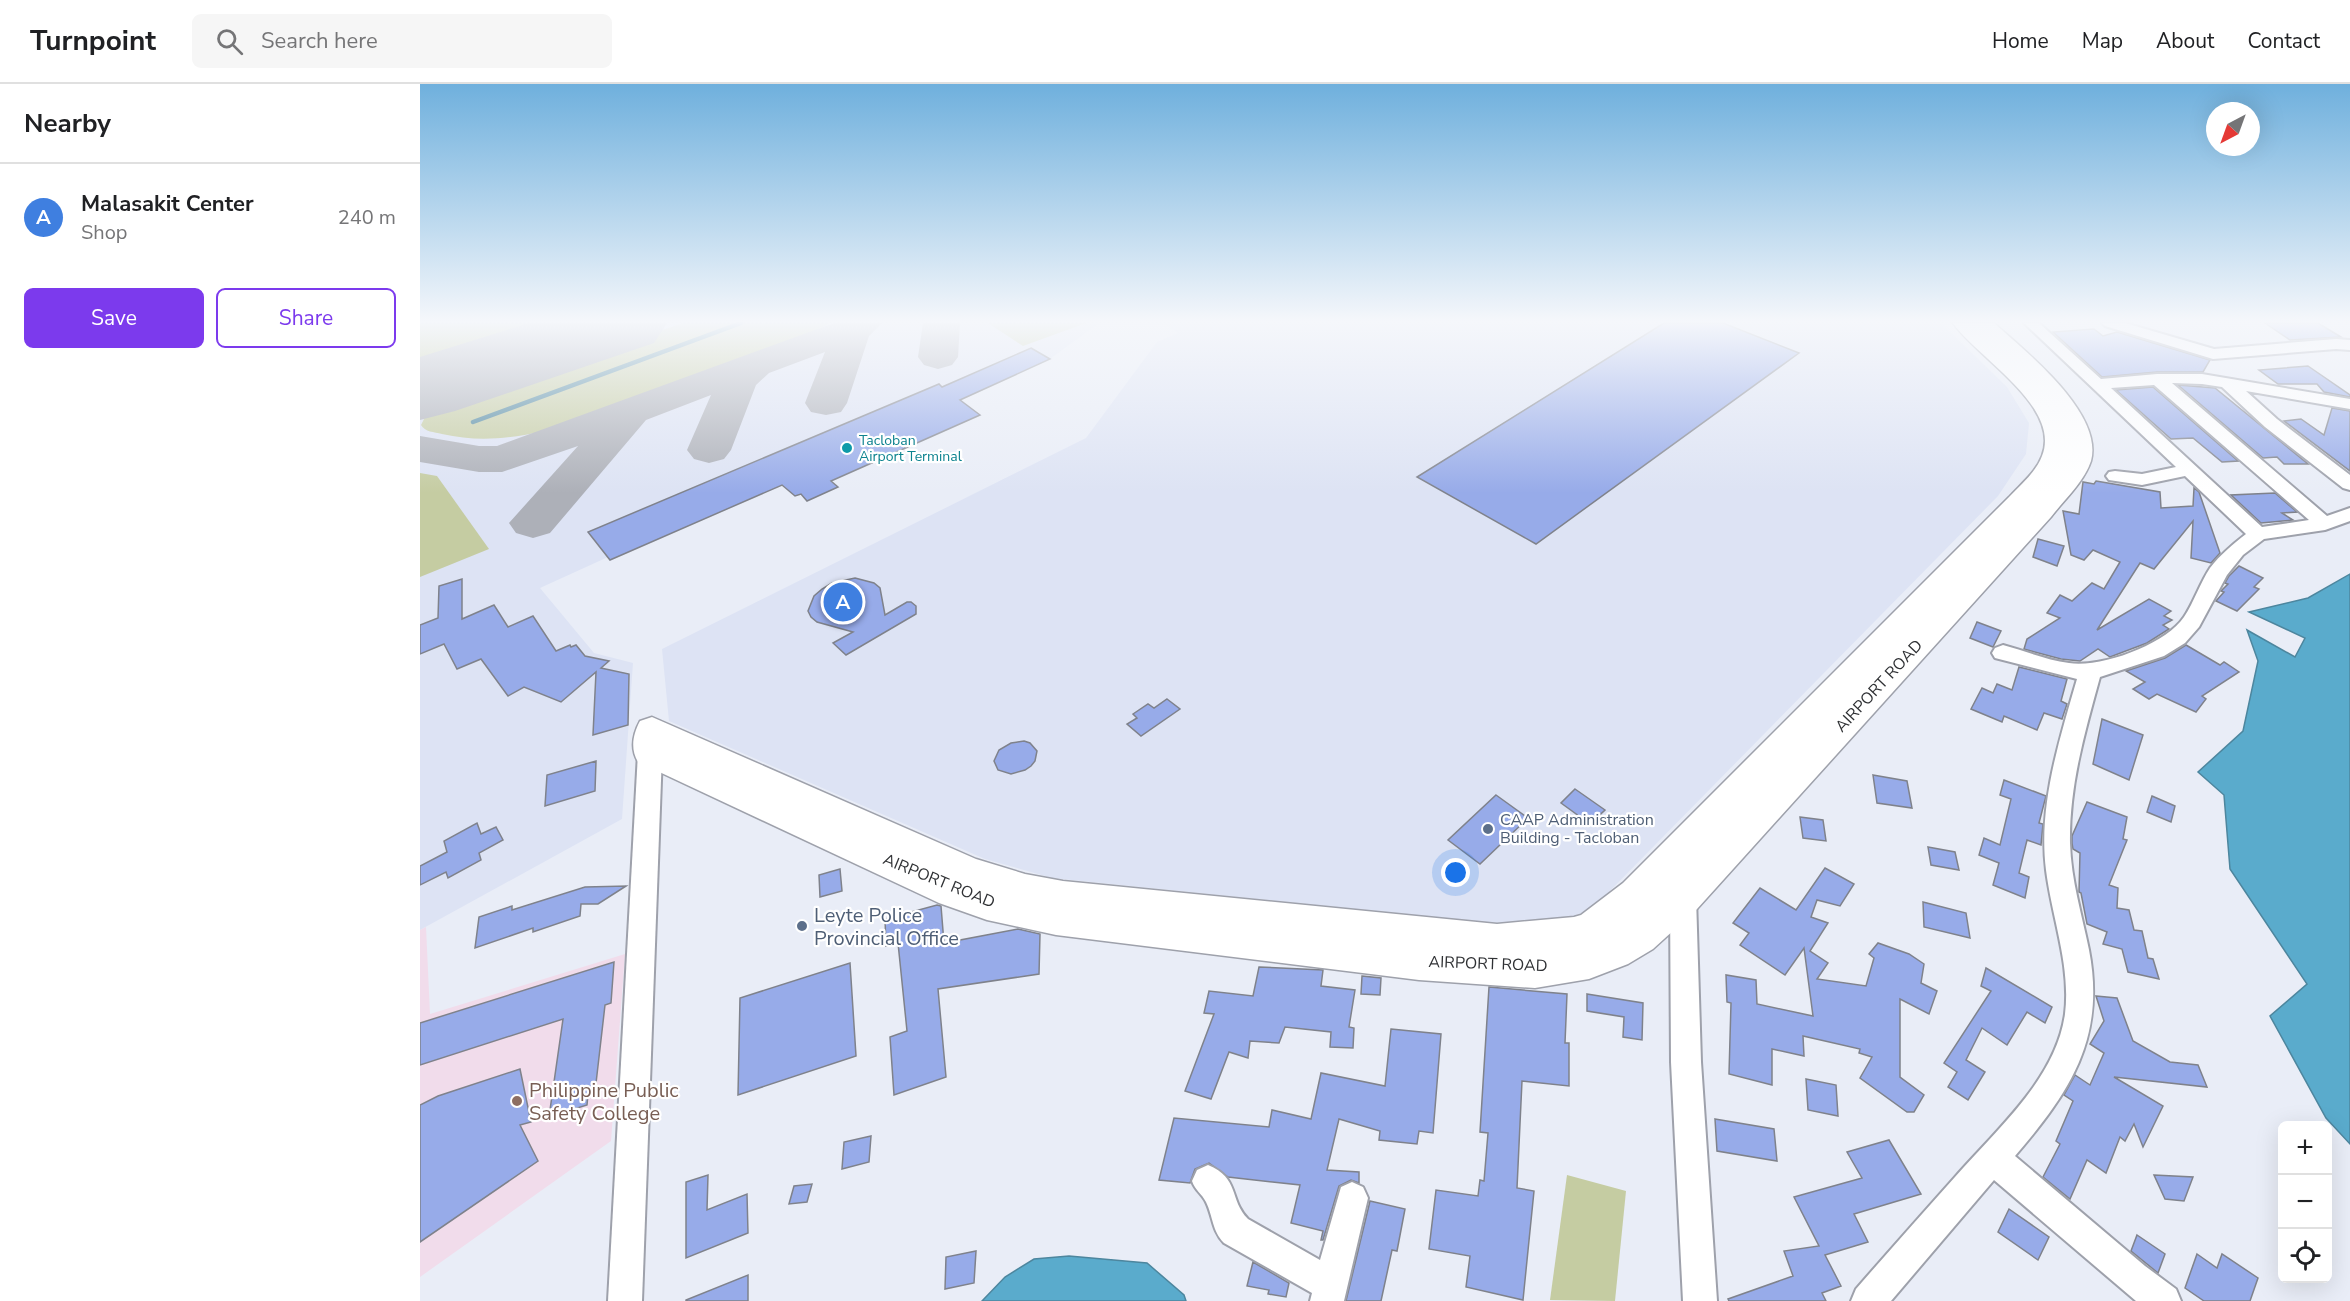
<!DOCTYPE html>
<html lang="en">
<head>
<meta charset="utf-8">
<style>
  :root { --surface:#fff; --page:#f6f6f6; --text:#202124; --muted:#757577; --line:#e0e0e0; --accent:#7c3aed }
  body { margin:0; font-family:"Nunito Sans",sans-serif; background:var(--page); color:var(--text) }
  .controls { position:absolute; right:18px; bottom:18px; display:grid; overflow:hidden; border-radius:9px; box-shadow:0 6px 24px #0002 }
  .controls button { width:54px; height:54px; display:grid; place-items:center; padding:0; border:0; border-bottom:2px solid var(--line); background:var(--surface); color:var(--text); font:30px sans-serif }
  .compass { position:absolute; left:1786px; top:18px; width:54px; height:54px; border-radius:50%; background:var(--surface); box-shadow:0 6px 24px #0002; rotate:221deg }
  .you { position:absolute; left:1036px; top:789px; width:21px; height:21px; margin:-15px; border:4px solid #fff; border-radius:50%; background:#1a73e8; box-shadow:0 0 0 9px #1a73e833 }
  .badge { display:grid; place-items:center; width:39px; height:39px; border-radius:50%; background:var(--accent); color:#fff; font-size:20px; font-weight:700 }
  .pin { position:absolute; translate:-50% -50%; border:3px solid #fff; box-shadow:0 2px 6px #0006 }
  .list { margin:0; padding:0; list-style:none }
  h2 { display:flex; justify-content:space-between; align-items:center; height:78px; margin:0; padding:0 24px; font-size:26px }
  h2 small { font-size:20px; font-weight:400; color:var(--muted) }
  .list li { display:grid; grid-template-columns:39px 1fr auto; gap:18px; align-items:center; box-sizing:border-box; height:108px; padding:0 24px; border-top:2px solid var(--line) }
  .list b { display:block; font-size:22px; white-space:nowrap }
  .list p { margin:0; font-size:20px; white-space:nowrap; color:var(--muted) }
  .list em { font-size:20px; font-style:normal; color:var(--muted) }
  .actions { display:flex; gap:12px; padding:18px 24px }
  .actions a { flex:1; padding:14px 0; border:2px solid var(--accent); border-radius:9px; text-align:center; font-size:21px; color:var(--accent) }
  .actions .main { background:var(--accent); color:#fff }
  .icon { flex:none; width:33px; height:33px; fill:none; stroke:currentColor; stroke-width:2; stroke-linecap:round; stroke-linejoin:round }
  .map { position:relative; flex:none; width:1930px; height:1217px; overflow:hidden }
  header { display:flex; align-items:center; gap:36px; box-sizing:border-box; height:84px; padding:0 30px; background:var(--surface); border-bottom:2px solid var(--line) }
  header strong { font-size:28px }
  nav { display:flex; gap:33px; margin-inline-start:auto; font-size:21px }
  .search { width:420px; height:54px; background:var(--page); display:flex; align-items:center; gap:15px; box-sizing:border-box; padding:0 21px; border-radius:9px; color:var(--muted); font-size:22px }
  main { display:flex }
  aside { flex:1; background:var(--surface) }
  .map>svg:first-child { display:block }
  .built { fill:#dde3f4 }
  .education { fill:#f1dceb }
  .green { fill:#c5cca2 }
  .water { fill:#5aabcc; stroke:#4d869e; stroke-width:1.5 }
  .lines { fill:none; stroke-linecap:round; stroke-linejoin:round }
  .stream { stroke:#4d869e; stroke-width:4.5 }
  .taxiway { fill:#adb0b8; fill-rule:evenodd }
  .runway { fill:#adb0b8; fill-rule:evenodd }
  .building { fill:#97abe9; stroke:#7f828b; stroke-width:1.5 }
  .street-casing { stroke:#9ea1ab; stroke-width:4 }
  .secondary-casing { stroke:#9ea1ab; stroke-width:3 }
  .street { fill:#fff; fill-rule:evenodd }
  .secondary { fill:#fff; fill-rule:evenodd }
  .culture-dot { fill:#0f9aa8; stroke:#fff; stroke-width:2 }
  .service-dot { fill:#5c6f8a; stroke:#fff; stroke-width:2 }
  .education-dot { fill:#8d6e63; stroke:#fff; stroke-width:2 }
  .labels { text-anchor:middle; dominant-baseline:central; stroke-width:4.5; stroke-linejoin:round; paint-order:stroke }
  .far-culture-label { font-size:14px; fill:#0d838f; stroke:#fff; text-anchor:start }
  .street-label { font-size:16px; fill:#2f3134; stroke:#fff }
  .service-label { font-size:16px; fill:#4e5e75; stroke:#fff; text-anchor:start }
  .near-service-label { font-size:20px; fill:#4e5e75; stroke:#fff; text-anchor:start }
  .near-education-label { font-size:20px; fill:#785e54; stroke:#fff; text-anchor:start }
</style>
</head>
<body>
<header>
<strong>Turnpoint</strong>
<div class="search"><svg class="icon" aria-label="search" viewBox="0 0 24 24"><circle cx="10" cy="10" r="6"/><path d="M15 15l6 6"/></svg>Search here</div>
<nav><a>Home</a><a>Map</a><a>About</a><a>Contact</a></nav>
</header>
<main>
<aside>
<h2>Nearby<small></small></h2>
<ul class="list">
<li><span class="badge" style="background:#3f7fe0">A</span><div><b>Malasakit Center</b><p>Shop</p></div><em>240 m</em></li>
</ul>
<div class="actions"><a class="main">Save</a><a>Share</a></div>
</aside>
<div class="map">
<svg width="1930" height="1217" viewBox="0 0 1930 1217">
  <rect width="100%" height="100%" fill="#e9edf7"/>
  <g class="built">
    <path d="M0,239H679L630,275L541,315L560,331L411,397L418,403L387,417L380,410L375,412L362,401L190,476L188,473L120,504L174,569L213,579L202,735L0,846Z"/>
    <path d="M713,239H1521L1587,303L1609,339L1606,370L1578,412L1180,817L1162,829L1143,836L1093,841L632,794L565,775L249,637L242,565L666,354L737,258L758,249L746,241Z"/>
  </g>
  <path class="education" d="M6,843L10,930L205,870L191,1057L0,1193V846Z"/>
  <g class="green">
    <path d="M0,239H137L0,283Z"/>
    <path d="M263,239H410L382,253L124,347C89,355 57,358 22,350C14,348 5,348 1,341L6,331L14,324Z"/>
    <path d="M568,239H666L603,262Z"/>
    <path d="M0,389L17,392L69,465L0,493Z"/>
    <path d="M1147,1091L1206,1107L1195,1217L1130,1216Z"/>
  </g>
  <g class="water">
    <path d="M1930,490V1060L1906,1034L1850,932L1887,900L1810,785L1804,711L1778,688L1823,647L1838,577L1827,546L1875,573L1885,554L1829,528L1888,514Z"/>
    <path d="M649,1172L727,1179L764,1211L766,1217H562L585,1193L614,1175Z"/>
  </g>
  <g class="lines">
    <path class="stream" d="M53,338L321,239"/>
    <g class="taxiway">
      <path d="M414,239H462L449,252L427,319L421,328L406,331L391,328L385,319L405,268L349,289L336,301L311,366L304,375L289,379L274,375L267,366L291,311L226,336L130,449L113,454L96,449L89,439L158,362L82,388H59L0,378V352L59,362H77Z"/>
      <path d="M503,239H540L538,273L532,281L518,285L504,281L498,273Z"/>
    </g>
    <path class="runway" d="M109,239H247L234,259L35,327L0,336V273Z"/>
  </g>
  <g class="building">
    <path d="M1244,239H1303L1379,269L1116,460L997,393Z"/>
    <path d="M1845,239H1898L1921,253L1870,256Z"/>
    <path d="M1674,245L1683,252L1697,248L1790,276L1783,288H1737L1682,293L1633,248Z"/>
    <path d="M611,264L630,275L540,316L560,331L411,397L418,403L387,417L381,410L375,412L362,401L190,476L168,448L519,300L522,303Z"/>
    <path d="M1888,282L1930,311V313L1904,308L1897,300H1858L1839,286Z"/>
    <path d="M1758,301L1795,304L1888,380H1864L1857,373L1843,374Z"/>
    <path d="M1733,303L1818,377L1802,378L1773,354L1751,355L1696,306Z"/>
    <path d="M1912,324L1930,327V387L1864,337L1881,335L1904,351Z"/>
    <path d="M1676,397L1740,408L1741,424L1773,422L1774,404L1779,408L1800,469L1791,479L1771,474L1773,437L1734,485L1720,479L1677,546L1729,515L1751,527L1744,532L1752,536L1743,541L1749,545L1727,559L1690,573L1678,565L1660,577L1641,575L1604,565L1607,555L1640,534L1627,529L1640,511L1652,517L1672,499L1684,505L1700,478L1673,466L1664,476L1651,471L1643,427L1659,430L1663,398L1674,400Z"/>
    <path d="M1855,409L1877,428L1862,429L1873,436L1841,439L1811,411Z"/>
    <path d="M1618,455L1644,462L1637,482L1613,473Z"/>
    <path d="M1819,482L1843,494L1834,503L1839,505L1817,527L1796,517L1804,508L1801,507L1808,500L1805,499L1809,492Z"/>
    <path d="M435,494L454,499L460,504L465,531L487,518H491L496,522V530L426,571L413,559L433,548L397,538L391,533L388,527L394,512L402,505L412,499Z"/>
    <path d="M42,495V535L74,521L88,543L113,532L136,567L150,561L151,563L156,561L165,572L189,577L181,584L209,590L208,641L173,651L176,588L141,618L104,603L88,612L61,575L37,585L24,560L0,570V541L18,534L19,502Z"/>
    <path d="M1557,538L1581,547L1573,563L1550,554Z"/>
    <path d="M1766,561L1800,581L1804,578L1819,588L1782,612L1786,615L1776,628L1737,610L1729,615L1713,605L1725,598L1706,587L1745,574Z"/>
    <path d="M1599,583L1647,595L1641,617L1647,620L1642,635L1624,629L1617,646L1584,632L1582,638L1551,625L1562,604L1573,609L1577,600L1592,606Z"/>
    <path d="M747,615L760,625L721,652L707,640L717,634L713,630L728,620L734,624Z"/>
    <path d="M1682,635L1723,651L1709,696L1673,680Z"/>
    <path d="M604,657L610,659L617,667L615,677L611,682L605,686L591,690L578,686L574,677L579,666L591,659Z"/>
    <path d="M176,677L175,707L125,722L127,691Z"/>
    <path d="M1453,691L1487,697L1492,724L1457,719Z"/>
    <path d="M1584,696L1626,712L1619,739L1623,740L1621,761L1607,756L1599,789L1609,793L1605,814L1573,801L1579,779L1559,771L1564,754L1580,761L1591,715L1580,711Z"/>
    <path d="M1155,705L1185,726L1170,740L1141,719Z"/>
    <path d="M1076,711L1108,734L1060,780L1028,756Z"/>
    <path d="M1732,712L1755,722L1751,738L1727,728Z"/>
    <path d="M1667,718L1707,733L1703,755L1707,756L1689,801L1698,804L1697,824L1709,826L1714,846L1722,847L1728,874L1733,875L1739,895L1708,888L1702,865L1683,860L1687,848L1667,840L1661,809L1659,808L1660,769L1653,765L1652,759V752Z"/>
    <path d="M1380,733L1403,736L1406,757L1383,754Z"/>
    <path d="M57,739L61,750L76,743L83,756L59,769L61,776L28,794L26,788L0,801V782L27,768L24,757Z"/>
    <path d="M1508,763L1535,768L1539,786L1511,781Z"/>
    <path d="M1405,784L1434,800L1420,822L1397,816L1391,833L1408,839L1390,867L1408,879L1397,895L1446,902L1454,874L1449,870L1458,859L1489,870L1504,880L1501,899L1517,907L1509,930L1480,915V993L1504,1011L1494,1028H1487L1440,994L1452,973L1439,969L1440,965L1383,952L1384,972L1352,965V1001L1309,990L1311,919L1307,918L1306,891L1336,896L1337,920L1393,932L1384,864L1365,891L1320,861L1329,849L1313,839L1340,804L1376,826Z"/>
    <path d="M420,785L422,807L400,813L399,791Z"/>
    <path d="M206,802L178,820H161L160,832L113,848V844L55,864L59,833L92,822V826L165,803Z"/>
    <path d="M1503,818L1546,829L1550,854L1504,843Z"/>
    <path d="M517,821L521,822L524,859L598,845L620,850L619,890L518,905L526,993L474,1011L470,953L487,947L478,859L466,862L465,835Z"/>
    <path d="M194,878L191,919L185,921L175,1008L168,1010L167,1021L129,1033L143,935L0,981V939Z"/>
    <path d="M430,879L436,972L318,1011L320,914Z"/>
    <path d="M839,883L903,886L901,902L935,906L929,943L934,944L933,964L910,963L911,948L865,943L859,959L830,957L828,974L809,968L791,1015L765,1007L794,930L784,929L789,907L833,912Z"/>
    <path d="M1566,884L1632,923L1625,939L1607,928L1587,961L1562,944L1546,976L1565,988L1548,1016L1528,1003L1537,988L1524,979L1571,907L1561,902Z"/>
    <path d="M942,892L961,894L960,911L941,910Z"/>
    <path d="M1069,903L1147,910L1145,959H1149V1002L1102,997L1097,1104L1114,1107L1103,1216L1046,1203L1050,1172L1009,1165L1016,1106L1058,1112L1060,1096L1064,1097L1068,1049L1060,1048Z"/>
    <path d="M1167,910L1223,919L1222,956L1203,953L1204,933L1167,927Z"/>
    <path d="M1676,912L1697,914L1713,957L1750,978L1778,981L1787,1003L1694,993L1743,1022L1723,1063L1714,1040L1705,1057L1700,1053L1686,1089L1667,1076L1650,1115L1623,1093L1640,1060L1636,1057L1653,1017L1644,1011L1655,991L1670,1001L1684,969L1670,960L1684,937Z"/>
    <path d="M971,945L1021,950L1013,1049L999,1047L997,1060L959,1056L960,1047L919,1035L907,1086L939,1088V1099L931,1096L919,1102L903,1156H901L903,1147L871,1139L880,1101L808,1093L789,1079L775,1085L770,1099L739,1096L754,1034L849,1043L852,1026L891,1035L901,989L965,1002Z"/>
    <path d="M100,985L111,1038L100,1041L118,1077L0,1158V1021L18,1012Z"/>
    <path d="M1386,995L1416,1001L1418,1032L1388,1026Z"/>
    <path d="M1295,1035L1354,1045L1357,1077L1297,1067Z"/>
    <path d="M451,1052L449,1078L422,1085L424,1058Z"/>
    <path d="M1469,1056L1501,1110L1434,1130L1448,1158L1405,1171L1421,1202L1402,1209L1406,1217H1309L1308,1215L1373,1192L1364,1167L1399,1162L1374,1113L1442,1094L1427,1068Z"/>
    <path d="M288,1091L287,1126L327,1110L328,1149L266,1174V1098Z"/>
    <path d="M1734,1091L1773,1093L1764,1117L1745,1115Z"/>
    <path d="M392,1100L387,1118L369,1120L374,1102Z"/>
    <path d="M950,1117L985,1125L977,1167L972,1166L961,1217H926Z"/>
    <path d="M1589,1125L1629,1153L1618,1176L1578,1148Z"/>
    <path d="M1717,1151L1745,1170L1738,1189L1711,1167Z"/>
    <path d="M556,1167L554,1199L525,1205L526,1173Z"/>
    <path d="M1777,1170L1797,1184L1802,1170L1838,1194L1830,1217H1784L1765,1204Z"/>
    <path d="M833,1178L869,1199L866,1213L848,1210L849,1206L827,1202Z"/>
    <path d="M328,1191V1217H266V1216Z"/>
  </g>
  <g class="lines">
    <g class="street-casing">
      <g id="street">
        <path d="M1604,239H1619L1681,295L1737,290H1782L1930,315V325L1826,307L1857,335L1930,391V406L1923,404L1845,343L1802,303L1782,300L1752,299L1907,432L1930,424V437L1905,446L1844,455L1823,471L1807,491L1779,543L1765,559L1744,572L1680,593C1665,647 1649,702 1650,759C1651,796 1662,831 1669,866C1686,954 1650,1008 1595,1072L1725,1182L1756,1205L1761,1217H1716L1574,1096L1471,1217H1431L1436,1205C1469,1167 1502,1130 1535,1093C1576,1046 1636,995 1645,930C1651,882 1632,834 1626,786C1618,722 1639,657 1657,595L1575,574L1572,569L1575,564L1583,561C1605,567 1627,576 1649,579C1682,584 1746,560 1764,533C1774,518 1780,499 1790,484C1800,471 1813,460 1826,450L1765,392L1722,401L1689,396L1686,392L1689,388L1695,387L1722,390L1756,383ZM1734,301L1889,436L1842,443L1691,304Z"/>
        <path d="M1682,239H1705L1794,265L1916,255L1930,256V266L1916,265L1793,275L1685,242Z"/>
        <path d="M230,660L238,663L242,669L222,1217H188L218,669L222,663Z"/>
        <path d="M1263,802L1272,805L1276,813L1281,978L1297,1217H1263L1251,978L1250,813L1254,805Z"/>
        <path d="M788,1081C820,1094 809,1116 828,1135L900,1176L921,1103L932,1098L943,1103L948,1114L924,1217H890L892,1209L804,1159C792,1147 793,1132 786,1118C782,1110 775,1106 772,1097L777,1086Z"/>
      </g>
    </g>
    <g class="secondary-casing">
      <path id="secondary" d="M1533,239H1574C1605,267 1684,329 1671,377C1664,398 1644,416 1631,433L1277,825L1233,865L1208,880L1169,895L1115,904L999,896L636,851L567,836L519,819L218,678C210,665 213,650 220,637L232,633L556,775L605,790L643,797L1077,840L1154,833L1161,831L1203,799L1590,412C1601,400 1616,388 1622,372C1642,322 1556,273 1533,239Z"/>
    </g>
    <use href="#street" class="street"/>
    <use href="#secondary" class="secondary"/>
  </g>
  <linearGradient id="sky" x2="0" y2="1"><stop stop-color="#6fb0dd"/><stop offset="0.58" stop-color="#f5f7fb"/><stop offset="1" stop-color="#f5f7fb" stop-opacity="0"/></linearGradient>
  <rect width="1930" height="409" fill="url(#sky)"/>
  <circle class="culture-dot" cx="427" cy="364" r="6"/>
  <g class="service-dot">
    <circle cx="1068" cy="745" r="6"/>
    <circle cx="382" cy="842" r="6"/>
  </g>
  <circle class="education-dot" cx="97" cy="1017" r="6"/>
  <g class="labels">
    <g class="far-culture-label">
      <text x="439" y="356">Tacloban<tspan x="439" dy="16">Airport Terminal</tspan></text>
    </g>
    <g class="street-label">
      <text transform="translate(1459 602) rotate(-47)">AIRPORT ROAD</text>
      <text transform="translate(519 797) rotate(22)">AIRPORT ROAD</text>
      <text transform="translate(1068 880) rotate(2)">AIRPORT ROAD</text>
    </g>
    <g class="service-label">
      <text x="1080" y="736">CAAP Administration<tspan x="1080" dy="18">Building - Tacloban</tspan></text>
    </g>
    <g class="near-service-label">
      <text x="394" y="831">Leyte Police<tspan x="394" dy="23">Provincial Office</tspan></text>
    </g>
    <g class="near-education-label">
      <text x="109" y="1006">Philippine Public<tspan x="109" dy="23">Safety College</tspan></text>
    </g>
  </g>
</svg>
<div class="controls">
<button>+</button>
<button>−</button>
<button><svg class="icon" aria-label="locate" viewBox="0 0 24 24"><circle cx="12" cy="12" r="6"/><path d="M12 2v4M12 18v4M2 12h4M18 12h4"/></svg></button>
</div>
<svg class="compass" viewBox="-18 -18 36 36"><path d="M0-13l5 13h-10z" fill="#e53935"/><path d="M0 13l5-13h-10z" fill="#757577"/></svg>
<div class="you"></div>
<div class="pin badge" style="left:423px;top:518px;background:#3f7fe0">A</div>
</div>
</main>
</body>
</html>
